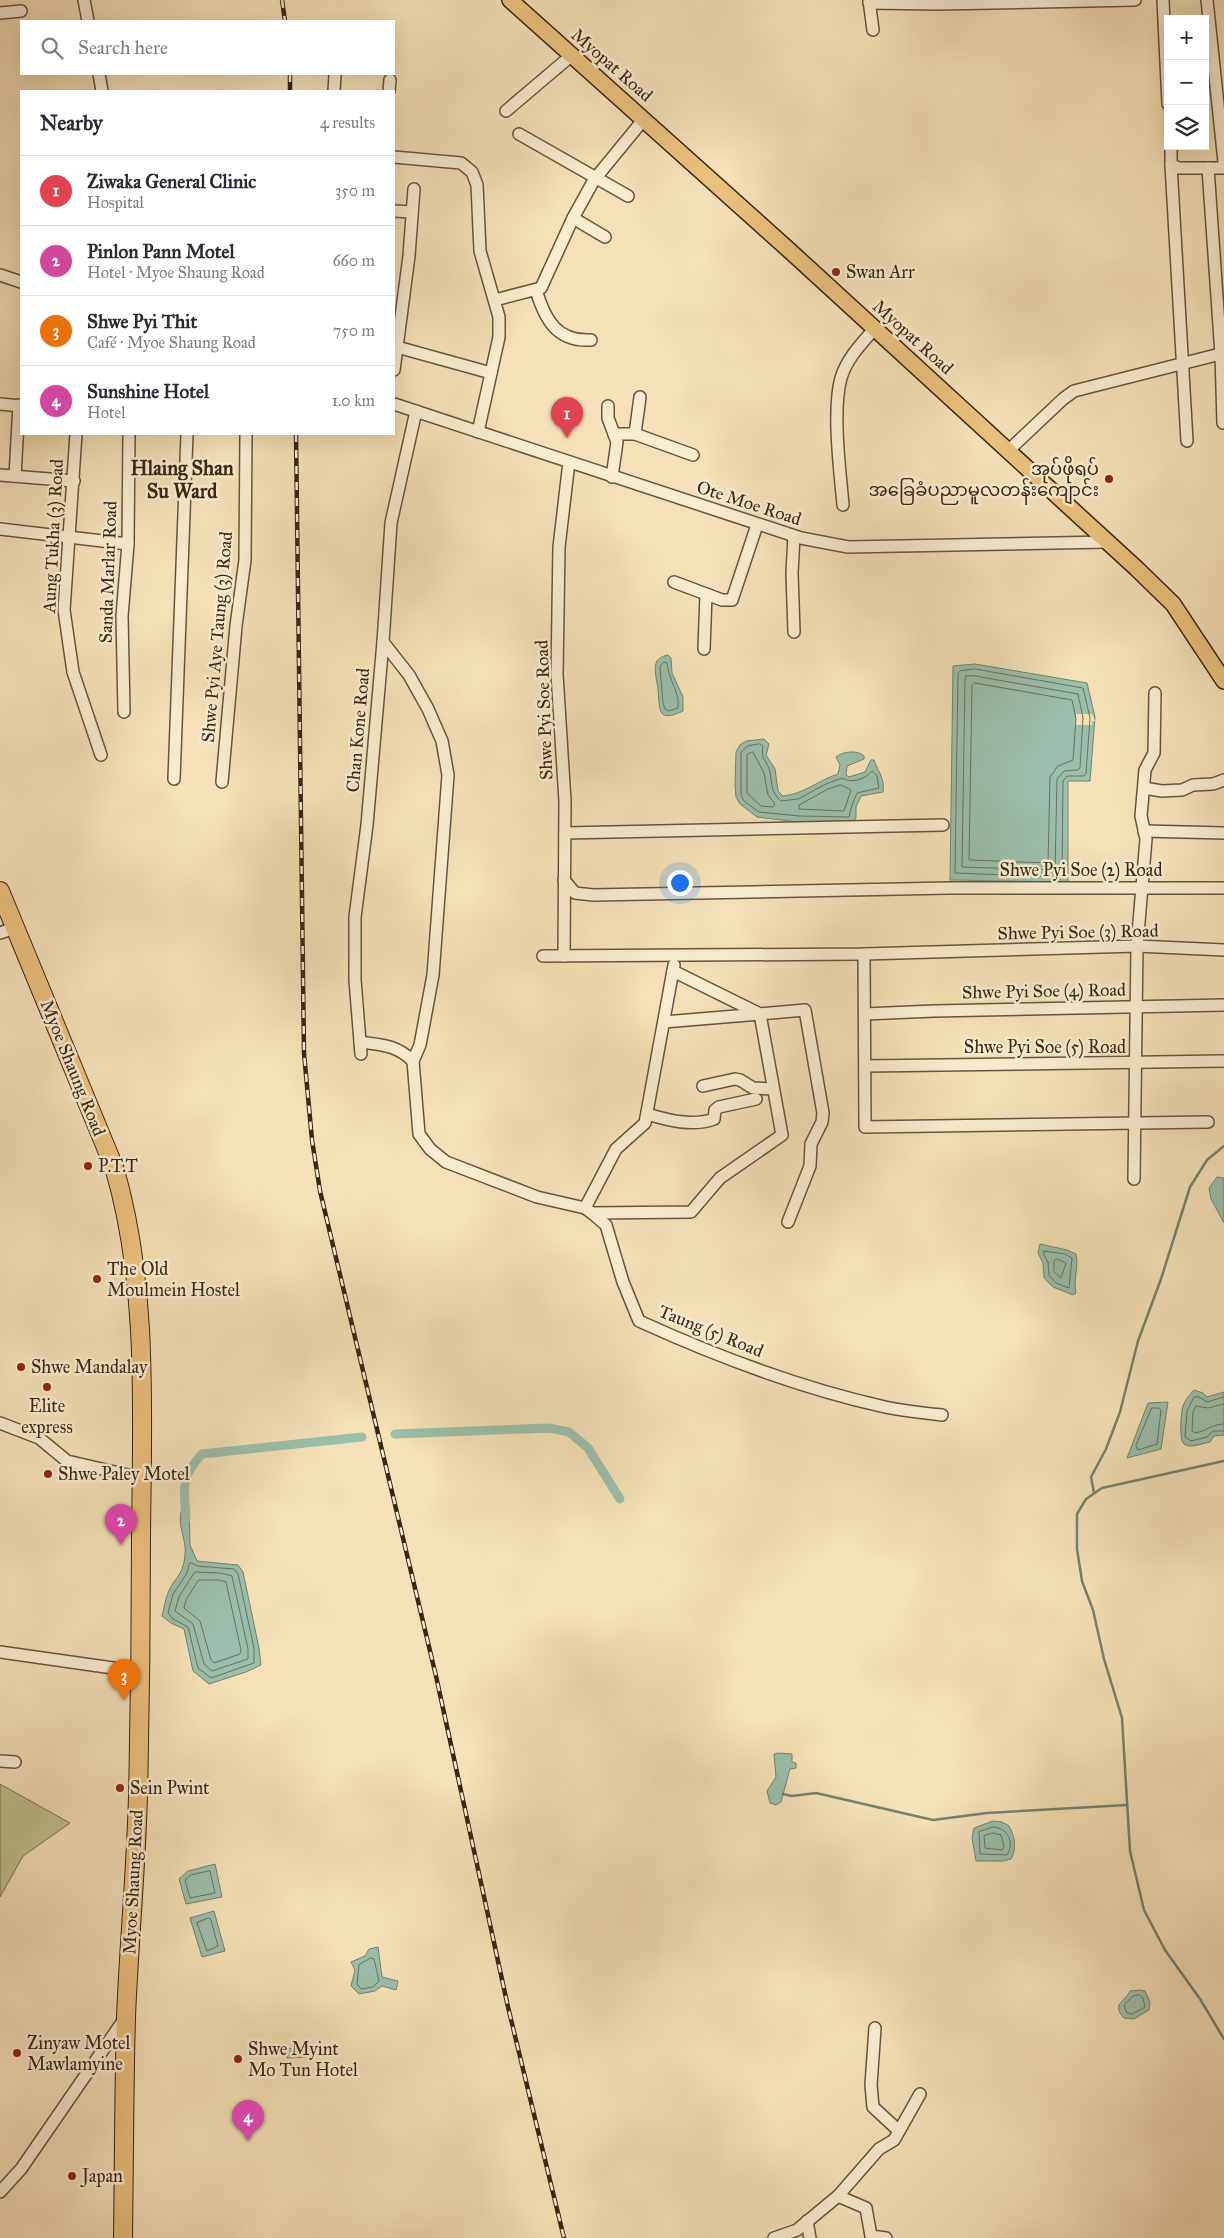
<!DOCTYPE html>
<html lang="en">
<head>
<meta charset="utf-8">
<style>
  :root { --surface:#fff; --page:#f7f7f7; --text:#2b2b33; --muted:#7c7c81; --line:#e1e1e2; --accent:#0f766e }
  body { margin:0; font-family:"IM FELL Great Primer","Noto Sans Myanmar",serif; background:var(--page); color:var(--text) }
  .controls { position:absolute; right:15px; top:15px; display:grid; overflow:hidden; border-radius:0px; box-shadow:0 5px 20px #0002 }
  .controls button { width:45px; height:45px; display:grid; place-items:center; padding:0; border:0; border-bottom:1px solid var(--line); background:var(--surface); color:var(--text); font:25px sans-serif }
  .you { position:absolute; left:679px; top:882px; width:18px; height:18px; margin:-12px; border:4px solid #fff; border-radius:50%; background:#1a73e8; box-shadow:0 0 0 8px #1a73e833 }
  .badge { display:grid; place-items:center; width:32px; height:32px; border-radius:50%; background:var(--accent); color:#fff; font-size:16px; font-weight:700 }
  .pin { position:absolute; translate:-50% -41px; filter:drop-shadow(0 1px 2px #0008) }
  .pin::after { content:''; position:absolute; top:26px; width:18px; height:15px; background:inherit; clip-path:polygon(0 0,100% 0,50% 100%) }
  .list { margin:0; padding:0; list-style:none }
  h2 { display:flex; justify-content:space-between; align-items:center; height:65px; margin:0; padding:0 20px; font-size:21px }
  h2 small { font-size:16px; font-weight:400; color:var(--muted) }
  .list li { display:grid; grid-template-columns:32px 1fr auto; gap:15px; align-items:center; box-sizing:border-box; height:70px; padding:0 20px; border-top:1px solid var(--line) }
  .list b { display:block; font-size:19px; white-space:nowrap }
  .list p { margin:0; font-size:16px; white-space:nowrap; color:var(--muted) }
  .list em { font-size:16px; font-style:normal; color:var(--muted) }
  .icon { flex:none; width:28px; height:28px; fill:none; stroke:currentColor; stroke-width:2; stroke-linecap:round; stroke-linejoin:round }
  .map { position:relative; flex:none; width:1224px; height:2238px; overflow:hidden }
  .search { position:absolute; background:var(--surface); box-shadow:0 5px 20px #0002; left:20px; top:20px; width:375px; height:55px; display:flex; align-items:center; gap:12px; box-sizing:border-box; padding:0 18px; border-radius:0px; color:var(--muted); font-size:19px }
  .panel { position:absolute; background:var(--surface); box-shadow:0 5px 20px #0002; left:20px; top:90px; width:375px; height:345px; border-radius:0px }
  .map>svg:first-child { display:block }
  .green { fill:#bfc28c; stroke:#7b7450 }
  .water { fill:#9cbeac; stroke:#748270 }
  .pier { fill:#f4e1b7 }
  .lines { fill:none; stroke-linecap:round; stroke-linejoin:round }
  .shore { stroke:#6a7260; stroke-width:1 }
  .stream { stroke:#748270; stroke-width:2.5 }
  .canal { stroke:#9cbeac; stroke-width:9 }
  .minor-casing { stroke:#66563e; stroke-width:14 }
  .major-casing { stroke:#372715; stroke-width:18 }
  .highway-casing { stroke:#372715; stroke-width:20 }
  .minor { stroke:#f8ecd0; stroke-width:11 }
  .major { stroke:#eac07c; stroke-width:15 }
  .highway { stroke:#eac07c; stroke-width:18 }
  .rail-casing { stroke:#372715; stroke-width:4.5 }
  .rail { stroke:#f8ecd0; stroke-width:2.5; stroke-dasharray:8; stroke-linecap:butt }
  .poi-dot { fill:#8f2418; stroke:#f8ecd0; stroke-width:2 }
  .labels { text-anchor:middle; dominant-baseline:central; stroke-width:5; stroke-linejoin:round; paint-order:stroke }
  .street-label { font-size:18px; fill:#372715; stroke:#f8ecd0 }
  .poi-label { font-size:18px; fill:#372715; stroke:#f8ecd0; text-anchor:start }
  .quarter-label { font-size:20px; font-weight:bold; fill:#372715; stroke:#f8ecd0 }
</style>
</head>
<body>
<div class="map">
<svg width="1224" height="2238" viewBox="0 0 1224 2238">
  <rect width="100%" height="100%" fill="#f4e1b7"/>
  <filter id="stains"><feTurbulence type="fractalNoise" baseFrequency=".004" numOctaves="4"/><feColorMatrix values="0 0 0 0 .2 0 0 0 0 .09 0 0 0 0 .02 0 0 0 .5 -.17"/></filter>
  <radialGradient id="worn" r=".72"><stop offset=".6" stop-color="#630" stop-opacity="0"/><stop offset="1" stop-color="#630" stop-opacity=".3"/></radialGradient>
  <path class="green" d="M0,1784L70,1823L23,1856L0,1897Z"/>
  <g class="water">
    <path d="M668,655L671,658L672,673L683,697V711C656,724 660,708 658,689C657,681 653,668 657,661C660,657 664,656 668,655Z"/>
    <path d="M975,664L1087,683L1095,717L1090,781H1068V882L950,880L953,666Z"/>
    <path d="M764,739L769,744L766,755L775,769L778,791L783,796C804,794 819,780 838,774L840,765L836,757C843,751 858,750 864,756V759L847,766L846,775L849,777L865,772L871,760H874C878,772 885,778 883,792L861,796L856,807V818L852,822H798L757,817L740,804L736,797L735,785L736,752L740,745L746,741Z"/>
    <path d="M1217,1177L1224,1178V1223L1211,1199L1209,1188Z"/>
    <path d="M1040,1244L1067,1250L1076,1254C1079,1267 1073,1279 1076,1293L1073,1295L1053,1287L1044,1278L1043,1263L1038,1253Z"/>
    <path d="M1194,1390L1203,1393L1207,1397L1224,1392V1435L1214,1436L1210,1442C1203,1443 1190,1449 1184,1444C1179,1440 1181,1417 1182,1410C1183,1403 1189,1395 1194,1390Z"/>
    <path d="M1168,1402L1161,1449L1127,1458L1148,1403Z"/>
    <path d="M183,1506L189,1507L190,1545L197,1561L238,1565L243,1572L259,1648L261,1665L246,1672L209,1684L193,1671L184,1629L171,1623L162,1616C164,1609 165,1600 168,1593C174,1577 183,1577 185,1555C187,1538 175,1524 183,1506Z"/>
    <path d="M778,1753L792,1754V1762L796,1763V1768L790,1769L781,1802L776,1805L770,1803L767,1791L776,1777L774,1754Z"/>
    <path d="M993,1821L1002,1822L1009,1826C1015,1837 1017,1848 1011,1859L1003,1861H976L972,1838L974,1828Z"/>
    <path d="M215,1864L222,1897L186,1904L179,1879L188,1871Z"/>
    <path d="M214,1911L225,1951L202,1957L190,1918Z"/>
    <path d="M378,1947L382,1977L398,1981L396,1990L382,1986L375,1991L359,1994L351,1986L355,1970L351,1962L365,1956L369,1949Z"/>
    <path d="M1140,1990L1145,1991L1150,2002L1149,2010L1134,2019L1124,2018C1111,2004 1125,2002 1130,1991Z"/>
    <path d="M307,2047L308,2057L287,2058L286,2049Z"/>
  </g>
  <path class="pier" d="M1076,714H1092L1095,721H1092V725H1076Z"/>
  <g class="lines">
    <g class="shore">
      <path d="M664,662L667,663C668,679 680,692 678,708L669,711L665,709L663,703L660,667Z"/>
      <path d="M975,669L1083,688L1090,718L1086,774L1084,776H1067L1063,781L1062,877L955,873L958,673L960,671Z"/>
      <path d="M975,676L1078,694L1083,718L1080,768L1078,770L1064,771L1057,779L1055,870L962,867L965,679L966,676Z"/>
      <path d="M975,683L1072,700L1076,719L1073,760L1058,766L1050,777L1048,863L969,860L972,686Z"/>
      <path d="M760,744L763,746C760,761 768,761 770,772C772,784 771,793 781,801L798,799L826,784L842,778C852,784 865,779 872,771L877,776L879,788L857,793L852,805L849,817L799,816L759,812L744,801L741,795V752L748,746Z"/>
      <path d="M753,752L764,773L768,795L775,804L773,807L761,806L747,793V755Z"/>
      <path d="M841,785L851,790L844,811L799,809V805L828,789Z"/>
      <path d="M1044,1251L1065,1254L1072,1258L1069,1288L1056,1283L1049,1275L1048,1262L1044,1255Z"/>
      <path d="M1057,1259L1066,1263L1061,1278L1054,1272V1261Z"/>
      <path d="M1224,1397L1207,1402L1199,1397H1194L1187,1411L1185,1437L1191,1441L1207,1437L1213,1431H1224"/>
      <path d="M1224,1404L1208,1408L1196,1406L1193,1412L1192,1431L1195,1433C1208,1431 1208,1425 1224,1424"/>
      <path d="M1152,1408H1159L1161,1410L1157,1444L1138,1450L1136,1446Z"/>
      <path d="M192,1563L197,1566L234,1569L238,1574L254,1648V1663L211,1678L198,1668L188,1627L173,1619L168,1613L173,1594L187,1573L189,1564Z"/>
      <path d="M195,1572L220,1573L232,1576L248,1649V1659L212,1671L204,1664L193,1624L175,1611L179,1597Z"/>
      <path d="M199,1580H220L226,1582L241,1650L240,1654L214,1663L211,1660L200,1621L184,1608L186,1600Z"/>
      <path d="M993,1827C1008,1828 1015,1842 1007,1855L980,1854L979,1832Z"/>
      <path d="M993,1833L1001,1835L1004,1846L1002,1850L985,1848L984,1836Z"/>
      <path d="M210,1871L215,1893L190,1898L185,1880L191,1875Z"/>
      <path d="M209,1918L211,1920L218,1946L207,1951L197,1923Z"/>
      <path d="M371,1958L374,1959L379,1981L373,1987L361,1989L357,1984L359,1965Z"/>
      <path d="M1139,1995L1143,1998L1145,2007L1132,2014L1127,2013L1124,2005L1133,1996Z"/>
    </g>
    <g class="stream">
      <path d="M1224,1461L1102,1488L1086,1499L1077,1514V1549L1082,1581L1093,1610L1104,1659L1122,1718L1130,1851L1144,1910L1165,1950L1200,1999L1224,2039"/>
      <path d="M1094,1493L1091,1477L1106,1449L1120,1412L1138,1341L1161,1279L1190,1187L1207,1160L1224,1146"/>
      <path d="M783,1794L792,1796L816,1793L933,1820L987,1813L1127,1805"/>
    </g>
    <g class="canal">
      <path d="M395,1434L549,1428L569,1432L588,1448L620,1499"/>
      <path d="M186,1519C184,1489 180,1477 202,1454L362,1437"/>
    </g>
    <g class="minor-casing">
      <g id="minor">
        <path d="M84,0L88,21"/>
        <path d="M869,0L873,30"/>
        <path d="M1163,0L1168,104"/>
        <path d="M1207,0L1224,162"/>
        <path d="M869,3L940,4L1135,0"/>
        <path d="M0,13L21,11"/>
        <path d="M99,74L102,91"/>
        <path d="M334,91L335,75"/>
        <path d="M389,91L390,80"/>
        <path d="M506,111L572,55"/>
        <path d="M519,134L628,196"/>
        <path d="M1171,146V165L1179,168H1224"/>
        <path d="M394,157L461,163L472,172L477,185L480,251L499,317V337L478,432"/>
        <path d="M1171,165L1187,441"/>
        <path d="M1208,168L1221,354L1223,423"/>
        <path d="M394,211L412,212"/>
        <path d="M573,218L605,237"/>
        <path d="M0,275L21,282"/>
        <path d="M536,290C545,320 557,342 591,340"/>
        <path d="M495,300L541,288L573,218L594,180L644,119"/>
        <path d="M397,347L491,373"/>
        <path d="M394,370L409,256L414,189"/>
        <path d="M0,404L21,406"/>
        <path d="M394,404L801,538L848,547L1108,542"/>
        <path d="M608,406V418L617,442L612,477"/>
        <path d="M76,434L64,610L73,672L101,755"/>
        <path d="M614,434H635L640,397"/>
        <path d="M635,434L693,455"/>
        <path d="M1009,450L1063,399L1074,391L1224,353"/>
        <path d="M0,475L74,481"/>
        <path d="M15,476L19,405"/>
        <path d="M843,505C840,471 832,410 841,378C847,358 862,343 875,328"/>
        <path d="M0,529L128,544"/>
        <path d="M674,582L722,600H732L757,525"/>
        <path d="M794,632L792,573L794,536"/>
        <path d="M383,642L409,675L428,709L442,741L448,775L433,975L420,1045L413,1061L419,1134L430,1149L446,1162L537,1197L585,1208L592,1213L606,1225L623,1282L639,1321C718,1357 800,1388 885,1407C904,1411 923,1413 942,1415"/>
        <path d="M704,649L706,594"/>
        <path d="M124,712L122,616L128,544L129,434"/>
        <path d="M174,779L187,434"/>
        <path d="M222,782L236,626L245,560L246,434"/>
        <path d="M1144,788L1162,791L1182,790L1193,785L1213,784L1224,780"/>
        <path d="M1144,831L1224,833"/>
        <path d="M565,833L943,825"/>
        <path d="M564,880L575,893L593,895L949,888H1224"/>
        <path d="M0,933L15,928"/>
        <path d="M864,954L865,1127L1208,1122"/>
        <path d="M543,956L864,954L1137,946L1224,950"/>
        <path d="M564,956L565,801L557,674L559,547L569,462"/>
        <path d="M673,971L760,1014L805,1010L823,1113L822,1122L811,1144L810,1166L788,1222"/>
        <path d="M865,1014L934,1011L1224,1005"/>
        <path d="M360,1042C383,1045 396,1045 413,1061"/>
        <path d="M361,1054L355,980V917L367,825L383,642L391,523L416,411"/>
        <path d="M866,1066L1224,1061"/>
        <path d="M703,1086L735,1079L740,1080L753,1088L773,1089"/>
        <path d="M647,1114C668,1120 692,1127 714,1119L715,1110L719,1107L756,1099"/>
        <path d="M1134,1179L1137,946L1146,839L1141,816L1145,770L1154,753L1155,693"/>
        <path d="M585,1208L616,1149L645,1123L674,965"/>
        <path d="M592,1213L691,1212L720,1178L782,1135L760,1014L664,1022"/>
        <path d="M0,1423L39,1438L67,1461L141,1478"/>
        <path d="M0,1652L141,1672"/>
        <path d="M0,1761L15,1762"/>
        <path d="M875,2028L871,2085L873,2107L899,2131"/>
        <path d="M0,2192L21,2169L125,2018"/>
        <path d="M807,2221L810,2238"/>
        <path d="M774,2238L797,2230L838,2196"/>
        <path d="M886,2238L871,2236L866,2208L838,2196L879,2149L894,2140L920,2094"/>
      </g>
    </g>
    <g class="major-casing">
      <path id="major" d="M510,0L790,251L1136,568L1173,604L1224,681"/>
    </g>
    <g class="highway-casing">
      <path id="highway" d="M0,891L114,1167C149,1285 142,1416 141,1537C141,1623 140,1710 138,1796C136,1870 129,1943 126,2017C124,2090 124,2164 123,2238"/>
    </g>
    <use href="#minor" class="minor"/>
    <use href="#major" class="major"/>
    <use href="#highway" class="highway"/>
    <g class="rail-casing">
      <g id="rail">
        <path d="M282,0L285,21"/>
        <path d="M290,74V91"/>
        <path d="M296,434L304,1053L312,1140L320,1191L436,1676L508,2007L564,2238"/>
      </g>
    </g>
    <use href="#rail" class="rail"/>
  </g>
  <g class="poi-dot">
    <circle cx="836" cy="272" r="5"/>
    <circle cx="1109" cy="479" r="5"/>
    <circle cx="88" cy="1166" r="5"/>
    <circle cx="97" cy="1279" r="5"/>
    <circle cx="21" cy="1367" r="5"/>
    <circle cx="47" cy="1387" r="5"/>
    <circle cx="48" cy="1474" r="5"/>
    <circle cx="120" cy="1788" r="5"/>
    <circle cx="17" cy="2053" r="5"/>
    <circle cx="238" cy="2059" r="5"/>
    <circle cx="72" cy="2176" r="5"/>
  </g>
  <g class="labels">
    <g class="street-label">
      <text transform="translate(612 65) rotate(41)">Myopat Road</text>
      <text transform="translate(913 337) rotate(42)">Myopat Road</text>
      <text transform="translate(749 503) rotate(18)">Ote Moe Road</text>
      <text transform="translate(53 536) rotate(-87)">Aung Tukha (3) Road</text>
      <text transform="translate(108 572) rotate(-88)">Sanda Marlar Road</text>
      <text transform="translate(217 637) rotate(-85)">Shwe Pyi Aye Taung (3) Road</text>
      <text transform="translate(544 710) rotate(-92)">Shwe Pyi Soe Road</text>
      <text transform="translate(358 730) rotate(-85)">Chan Kone Road</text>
      <text x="1081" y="870">Shwe Pyi Soe (2) Road</text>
      <text transform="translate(1078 932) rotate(-1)">Shwe Pyi Soe (3) Road</text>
      <text transform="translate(1044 991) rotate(-1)">Shwe Pyi Soe (4) Road</text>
      <text x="1045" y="1047">Shwe Pyi Soe (5) Road</text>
      <text transform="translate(73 1068) rotate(68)">Myoe Shaung Road</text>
      <text transform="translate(711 1331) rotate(22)">Taung (5) Road</text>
      <text transform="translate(133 1882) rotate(-87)">Myoe Shaung Road</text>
    </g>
    <g class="poi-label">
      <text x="846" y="272">Swan Arr</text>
      <text x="1099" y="469" text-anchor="end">အုပ်ဖိုရပ်<tspan x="1099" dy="21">အခြေခံပညာမူလတန်းကျောင်း</tspan></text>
      <text x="98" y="1166">P.T.T</text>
      <text x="107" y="1269">The Old<tspan x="107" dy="21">Moulmein Hostel</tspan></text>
      <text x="31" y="1367">Shwe Mandalay</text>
      <text x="47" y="1406" text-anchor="middle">Elite<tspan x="47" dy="21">express</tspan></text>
      <text x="58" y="1474">Shwe Paley Motel</text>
      <text x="130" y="1788">Sein Pwint</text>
      <text x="27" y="2043">Zinyaw Motel<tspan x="27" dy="21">Mawlamyine</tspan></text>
      <text x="248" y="2049">Shwe Myint<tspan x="248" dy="21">Mo Tun Hotel</tspan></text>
      <text x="82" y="2176">Japan</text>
    </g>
    <g class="quarter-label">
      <text x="182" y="468">Hlaing Shan<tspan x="182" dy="23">Su Ward</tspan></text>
    </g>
  </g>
  <rect width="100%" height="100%" filter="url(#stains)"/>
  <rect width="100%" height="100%" fill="url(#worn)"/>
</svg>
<div class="controls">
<button>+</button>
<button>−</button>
<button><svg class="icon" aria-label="layers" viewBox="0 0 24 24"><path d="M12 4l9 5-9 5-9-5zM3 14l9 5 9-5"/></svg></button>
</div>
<div class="you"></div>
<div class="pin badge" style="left:567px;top:438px;background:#e0444e">1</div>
<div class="pin badge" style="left:121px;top:1545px;background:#d1479c">2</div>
<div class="pin badge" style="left:124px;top:1700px;background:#e8710a">3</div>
<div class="pin badge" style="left:248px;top:2141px;background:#d1479c">4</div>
<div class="search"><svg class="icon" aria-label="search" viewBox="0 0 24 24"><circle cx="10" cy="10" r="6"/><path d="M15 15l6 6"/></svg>Search here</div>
<section class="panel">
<h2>Nearby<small>4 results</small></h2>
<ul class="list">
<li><span class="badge" style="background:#e0444e">1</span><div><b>Ziwaka General Clinic</b><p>Hospital</p></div><em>350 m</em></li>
<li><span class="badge" style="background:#d1479c">2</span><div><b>Pinlon Pann Motel</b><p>Hotel · Myoe Shaung Road</p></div><em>660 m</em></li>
<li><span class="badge" style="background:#e8710a">3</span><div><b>Shwe Pyi Thit</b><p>Café · Myoe Shaung Road</p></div><em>750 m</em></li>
<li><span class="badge" style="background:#d1479c">4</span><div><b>Sunshine Hotel</b><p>Hotel</p></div><em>1.0 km</em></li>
</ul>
</section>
</div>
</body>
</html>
